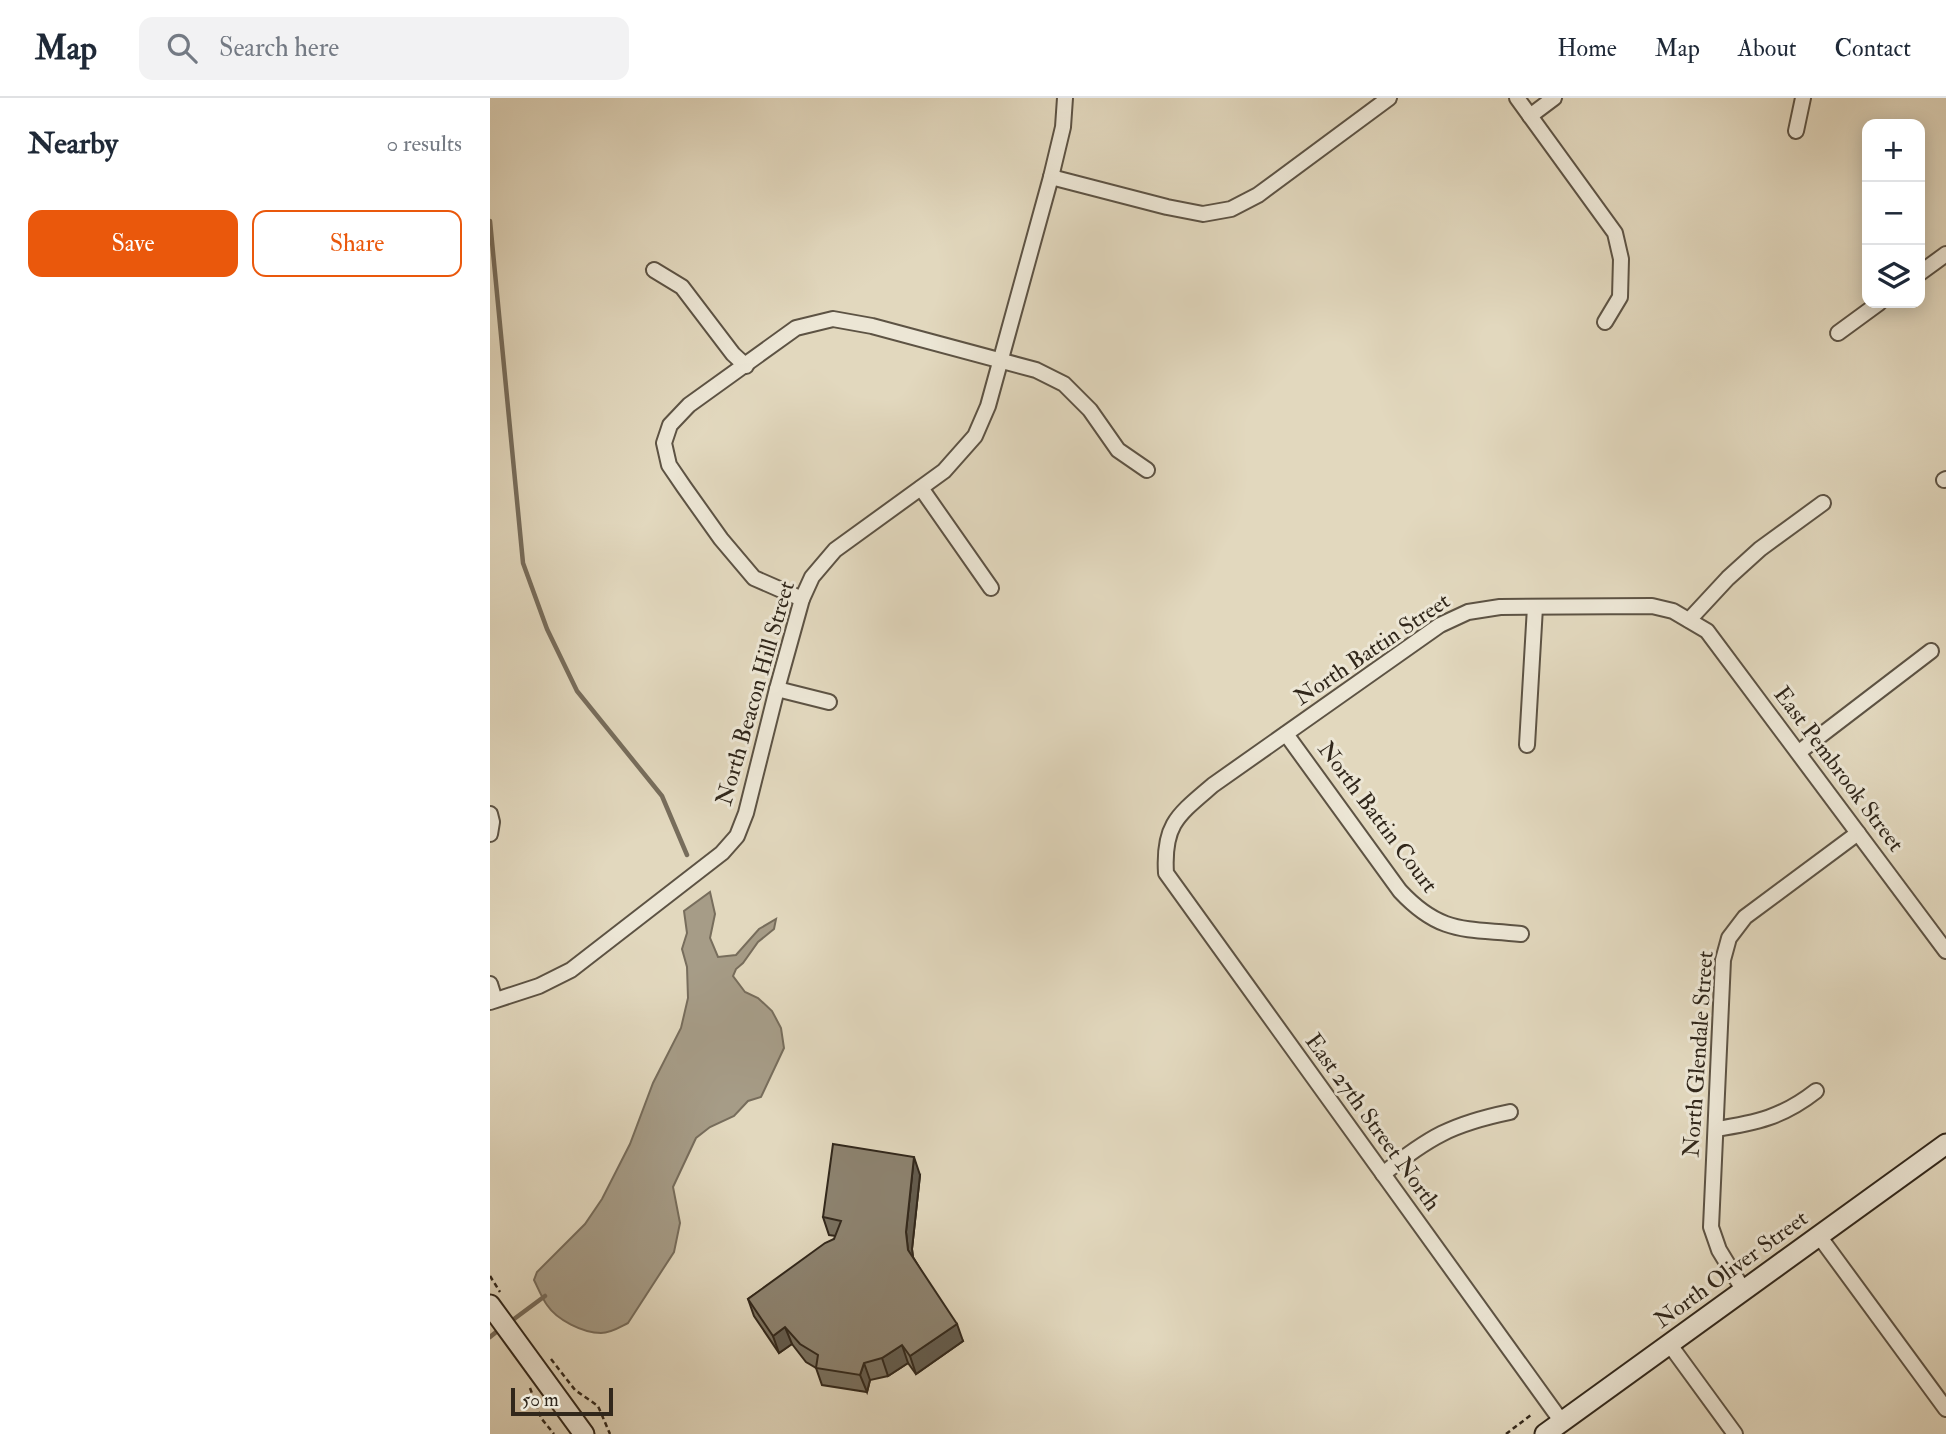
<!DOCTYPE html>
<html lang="en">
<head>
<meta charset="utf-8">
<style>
  :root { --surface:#fff; --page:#f2f2f3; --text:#1f2937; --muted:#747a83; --line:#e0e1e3; --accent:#ea580c }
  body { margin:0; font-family:"IM FELL Double Pica",serif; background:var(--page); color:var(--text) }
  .controls { position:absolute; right:21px; top:21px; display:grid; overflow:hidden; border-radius:14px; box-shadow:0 4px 18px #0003 }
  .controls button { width:63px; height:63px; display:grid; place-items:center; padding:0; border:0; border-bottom:2px solid var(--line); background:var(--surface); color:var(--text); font:35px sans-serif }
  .scale { position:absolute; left:21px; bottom:18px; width:102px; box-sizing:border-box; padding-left:7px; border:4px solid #31271b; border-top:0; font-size:19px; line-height:24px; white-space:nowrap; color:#31271b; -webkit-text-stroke:5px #ece6d5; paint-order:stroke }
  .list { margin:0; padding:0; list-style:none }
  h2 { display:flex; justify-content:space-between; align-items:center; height:91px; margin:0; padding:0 28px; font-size:30px }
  h2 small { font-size:23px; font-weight:400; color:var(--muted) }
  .actions { display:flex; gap:14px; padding:21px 28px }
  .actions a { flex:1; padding:16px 0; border:2px solid var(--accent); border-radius:14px; text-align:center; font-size:24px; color:var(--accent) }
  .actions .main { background:var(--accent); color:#fff }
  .icon { flex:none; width:38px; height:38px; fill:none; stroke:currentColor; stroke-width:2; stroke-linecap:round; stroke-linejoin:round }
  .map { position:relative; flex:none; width:1456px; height:1336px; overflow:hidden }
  header { display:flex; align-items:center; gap:42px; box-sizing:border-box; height:98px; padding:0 35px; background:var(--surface); border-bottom:2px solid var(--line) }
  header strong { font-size:33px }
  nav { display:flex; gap:38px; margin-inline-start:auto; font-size:24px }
  .search { width:490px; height:63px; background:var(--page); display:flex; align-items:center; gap:18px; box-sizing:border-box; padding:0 24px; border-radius:14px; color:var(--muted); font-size:26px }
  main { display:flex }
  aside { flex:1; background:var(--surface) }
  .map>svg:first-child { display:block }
  .water { fill:#a69c87; stroke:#776d5c; stroke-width:2 }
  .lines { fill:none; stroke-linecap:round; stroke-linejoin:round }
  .stream { stroke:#776d5c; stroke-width:4.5 }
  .street-casing { stroke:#5d5344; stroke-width:18 }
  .secondary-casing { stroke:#31271b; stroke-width:23 }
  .path { stroke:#31271b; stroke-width:2.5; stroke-dasharray:5 3.5; stroke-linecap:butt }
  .street { stroke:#ece6d5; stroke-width:14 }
  .secondary { stroke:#ece6d5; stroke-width:19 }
  .wall { fill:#797160; stroke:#31271b; stroke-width:2 }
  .shaded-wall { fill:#635c4e; stroke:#31271b; stroke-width:2 }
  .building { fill:#8d8370; stroke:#31271b; stroke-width:2 }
  .labels { text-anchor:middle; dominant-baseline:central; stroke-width:6; stroke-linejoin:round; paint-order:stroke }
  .street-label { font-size:23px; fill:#31271b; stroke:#ece6d5 }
</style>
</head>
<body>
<header>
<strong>Map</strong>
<div class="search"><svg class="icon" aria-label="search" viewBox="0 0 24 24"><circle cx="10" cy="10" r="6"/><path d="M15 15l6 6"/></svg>Search here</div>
<nav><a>Home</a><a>Map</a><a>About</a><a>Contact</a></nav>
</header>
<main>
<aside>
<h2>Nearby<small>0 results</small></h2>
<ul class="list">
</ul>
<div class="actions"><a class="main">Save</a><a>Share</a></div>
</aside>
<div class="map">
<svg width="1456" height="1336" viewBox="0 0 1456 1336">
  <rect width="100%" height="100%" fill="#e2d8be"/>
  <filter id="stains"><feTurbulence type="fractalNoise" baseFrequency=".00286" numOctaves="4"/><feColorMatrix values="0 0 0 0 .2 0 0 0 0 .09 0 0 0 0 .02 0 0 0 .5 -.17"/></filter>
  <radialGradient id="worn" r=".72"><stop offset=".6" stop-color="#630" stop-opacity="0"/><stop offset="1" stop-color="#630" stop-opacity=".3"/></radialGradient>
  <path class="water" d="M220,794L225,816L220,840L228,859L246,857L269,831L286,821L284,831L268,844L253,865L246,871L243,878L255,894L268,900L282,913L291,930L294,950L271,999L258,1003L244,1018L220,1029L206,1040L183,1089L190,1125L184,1154L138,1225C130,1229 121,1235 111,1235C93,1235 67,1222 57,1207C52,1200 48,1190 44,1182L47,1174L95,1126L112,1101L140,1046L163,985L191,930L198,900L197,869L192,851L197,835L194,813Z"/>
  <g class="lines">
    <g class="stream">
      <path d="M0,123L33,465L57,531L87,593L172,698L197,757"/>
      <path d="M20,1224L55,1198"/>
      <path d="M0,1239L10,1231"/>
    </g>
    <g class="street-casing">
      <g id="street">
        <path d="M1027,0L1125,135L1131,161L1130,199L1115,224"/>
        <path d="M1040,18L1064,0"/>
        <path d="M1306,33L1313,0"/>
        <path d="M561,79L677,109L713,116L741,111L768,97L899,0"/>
        <path d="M164,172L192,189L243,256L256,268"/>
        <path d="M1430,175L1456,156"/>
        <path d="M1348,235L1389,205"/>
        <path d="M1454,382L1456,381"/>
        <path d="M431,390L501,490"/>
        <path d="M312,501L264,480L231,441L194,389L179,367L174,345L180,327L199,307L306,230L343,221L382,228L546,272L574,286L600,312L628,352L657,372"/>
        <path d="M1199,522L1238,480L1270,451L1333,405"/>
        <path d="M287,591L339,604"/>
        <path d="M796,636L910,793C951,837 976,830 1031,836"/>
        <path d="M1037,647L1045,509"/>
        <path d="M1309,654L1441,553"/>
        <path d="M0,716L2,724L0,736"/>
        <path d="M0,886L5,902"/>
        <path d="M0,904L49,888L81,872L232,755L247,738L256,715L287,591L312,501L322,479L345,452L454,373L485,338L498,308L561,79L573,29L575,0"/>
        <path d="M1226,1031C1266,1025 1293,1019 1326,993"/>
        <path d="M893,1076C939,1039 962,1026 1020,1014"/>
        <path d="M1329,1138L1456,1311"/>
        <path d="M1254,1193L1229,1152L1221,1129L1233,862L1239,840L1255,819L1368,735"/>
        <path d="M1180,1247L1245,1336"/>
        <path d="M1072,1324L676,775C673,726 688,717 723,687L950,527L978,514L1010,509L1162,508L1183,513L1217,533L1456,853"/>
      </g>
    </g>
    <g class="secondary-casing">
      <g id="secondary">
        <path d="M0,1207L94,1336"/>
        <path d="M1055,1336L1456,1046"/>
      </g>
    </g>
    <g class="path">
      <path d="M0,1178L10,1194"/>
      <path d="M61,1261L85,1292L108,1308L120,1336"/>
      <path d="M40,1290L51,1320L64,1336"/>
      <path d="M1016,1336L1041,1317"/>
    </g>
    <use href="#street" class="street"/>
    <use href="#secondary" class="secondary"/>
  </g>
  <path class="wall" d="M430,1077L422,1151L423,1159L473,1243L426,1276L418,1265L398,1278L380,1282L377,1294L332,1287L326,1270L316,1264L302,1246L289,1255L264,1218L258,1201L344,1141L346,1138L339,1137L333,1119Z"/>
  <g class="shaded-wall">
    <path d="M424,1059L430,1077L422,1151L424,1169L418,1152L416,1134Z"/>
    <path d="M467,1226L473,1243L426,1276L420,1258Z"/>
    <path d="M295,1229L302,1246L289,1255L283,1238Z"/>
    <path d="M412,1247L418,1265L398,1278L392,1260Z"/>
    <path d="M374,1265L380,1282L377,1294L370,1277Z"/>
  </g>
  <path class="building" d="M343,1046L424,1059L416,1134L418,1152L467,1226L420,1258L412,1247L392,1260L374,1265L370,1277L326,1270L328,1257L310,1246L295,1229L283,1238L258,1201L335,1145L344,1141L351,1123L333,1119Z"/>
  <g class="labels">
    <g class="street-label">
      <text transform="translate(882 551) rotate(-34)">North Battin Street</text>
      <text transform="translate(265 595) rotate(-74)">North Beacon Hill Street</text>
      <text transform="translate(1349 671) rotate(53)">East Pembrook Street</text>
      <text transform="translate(888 719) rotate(53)">North Battin Court</text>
      <text transform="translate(1208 956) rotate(-86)">North Glendale Street</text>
      <text transform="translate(883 1024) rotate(54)">East 27th Street North</text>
      <text transform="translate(1241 1171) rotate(-36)">North Oliver Street</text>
    </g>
  </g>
  <rect width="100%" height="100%" filter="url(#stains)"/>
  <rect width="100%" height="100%" fill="url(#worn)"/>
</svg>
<div class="controls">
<button>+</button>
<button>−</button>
<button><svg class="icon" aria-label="layers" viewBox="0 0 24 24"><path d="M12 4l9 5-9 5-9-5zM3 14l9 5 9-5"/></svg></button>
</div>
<div class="scale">50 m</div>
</div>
</main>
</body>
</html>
